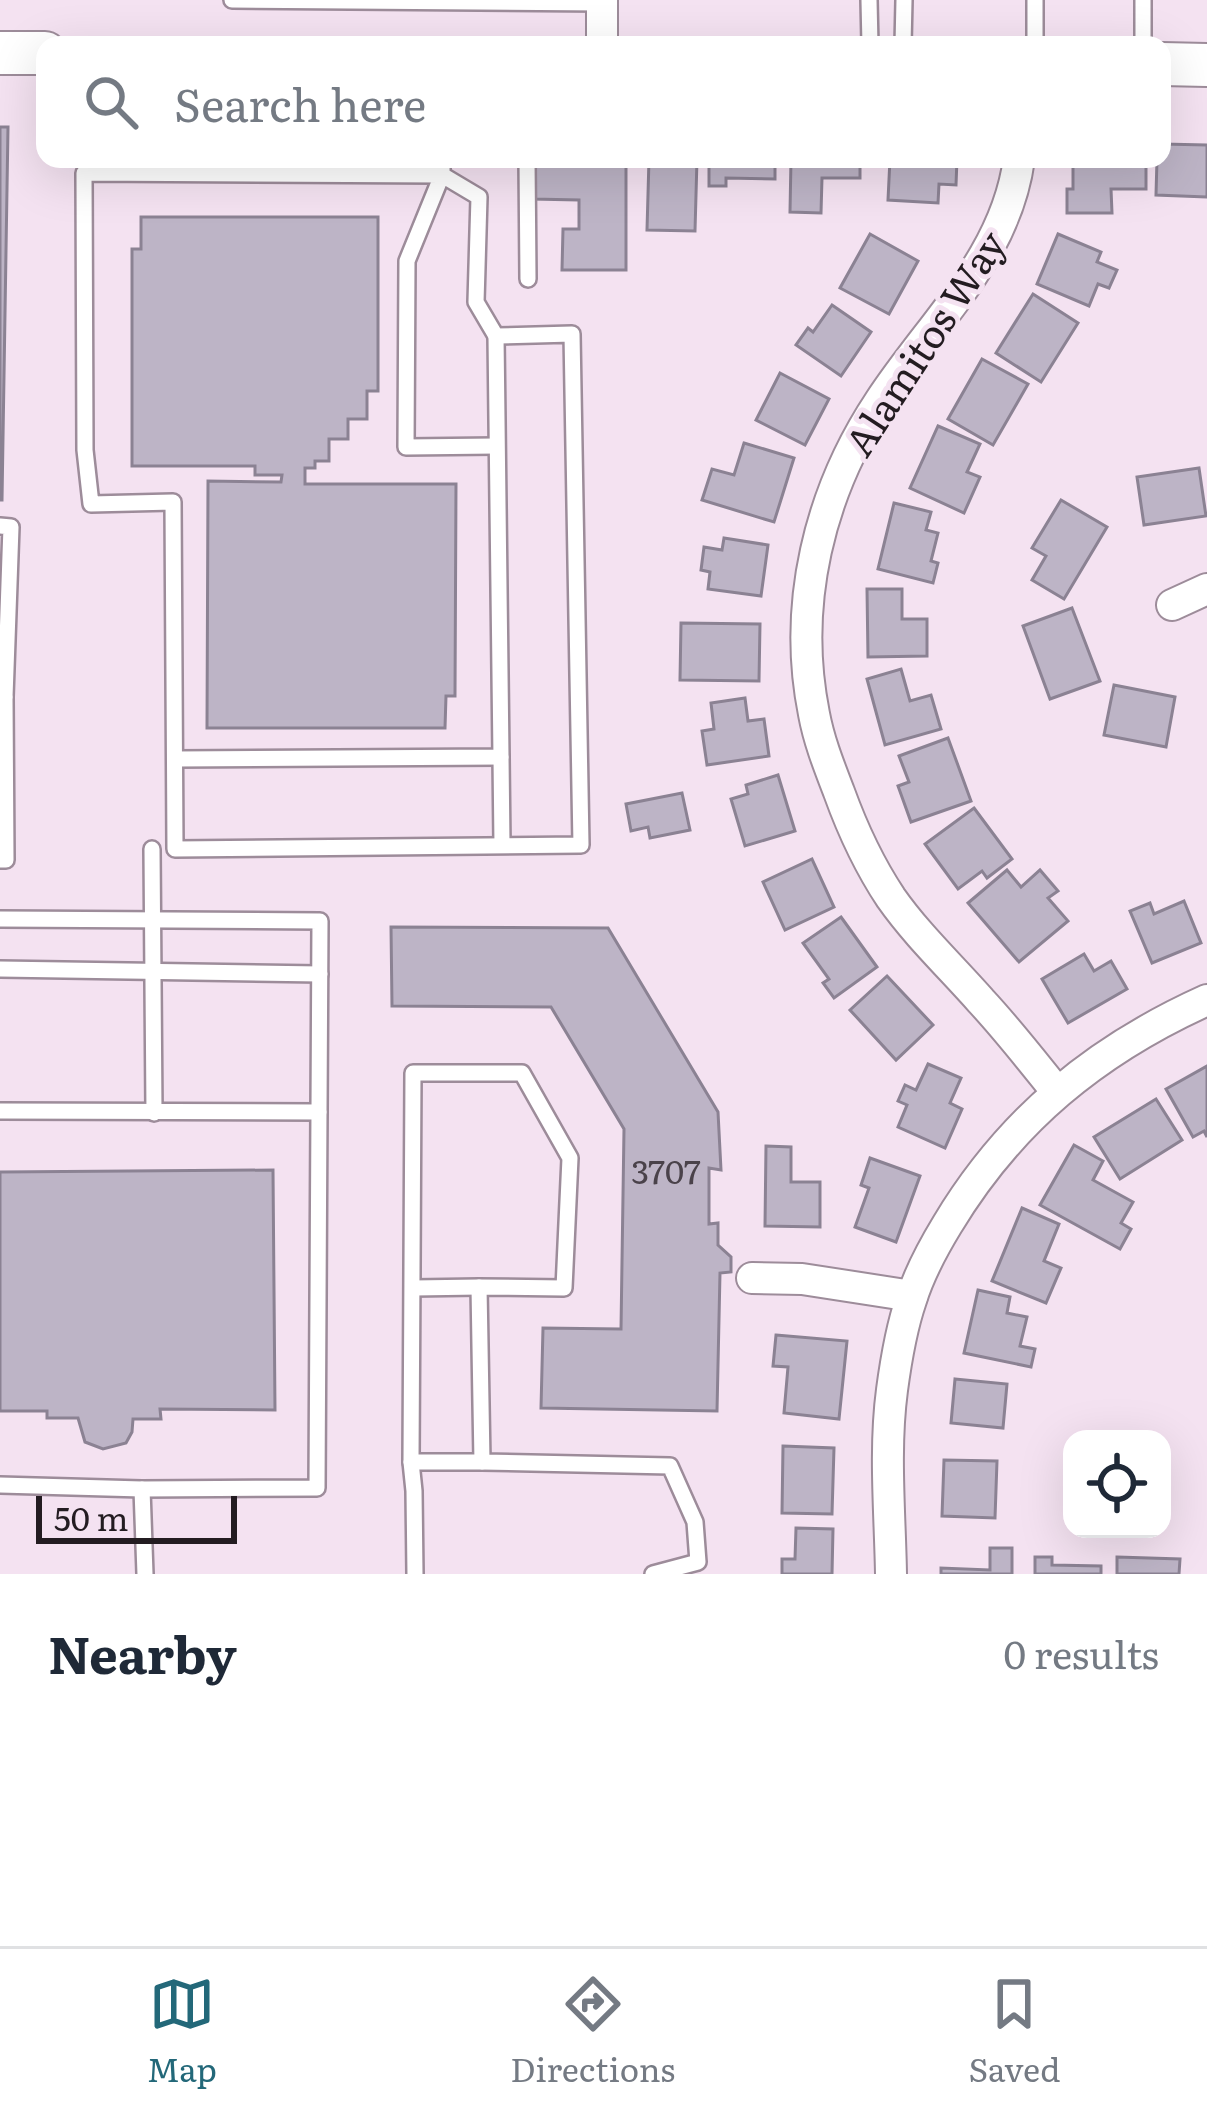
<!DOCTYPE html>
<html lang="en">
<head>
<meta charset="utf-8">
<style>
  :root { --surface:#fff; --page:#f2f2f3; --text:#1f2937; --muted:#747a83; --line:#e0e1e3; --accent:#236879 }
  body { margin:0; font-family:Literata,serif; background:var(--page); color:var(--text) }
  .controls { position:absolute; right:36px; bottom:36px; display:grid; overflow:hidden; border-radius:24px; box-shadow:0 12px 48px #0002 }
  .controls button { width:108px; height:108px; display:grid; place-items:center; padding:0; border:0; border-bottom:3px solid var(--line); background:var(--surface); color:var(--text); font:60px sans-serif }
  .scale { position:absolute; left:36px; bottom:30px; width:201px; box-sizing:border-box; padding-left:12px; border:6px solid #231c21; border-top:0; font-size:33px; line-height:42px; white-space:nowrap; color:#231c21; -webkit-text-stroke:9px #f4e2f1; paint-order:stroke }
  .list { margin:0; padding:0; list-style:none }
  h2 { display:flex; justify-content:space-between; align-items:center; height:156px; margin:0; padding:0 48px; font-size:51px }
  h2 small { font-size:39px; font-weight:400; color:var(--muted) }
  .icon { flex:none; width:66px; height:66px; fill:none; stroke:currentColor; stroke-width:2; stroke-linecap:round; stroke-linejoin:round }
  .map { position:relative; flex:none; width:1207px; height:1574px; overflow:hidden }
  .search { position:absolute; background:var(--surface); box-shadow:0 12px 48px #0002; left:36px; right:36px; top:36px; height:132px; display:flex; align-items:center; gap:30px; box-sizing:border-box; padding:0 42px; border-radius:24px; color:var(--muted); font-size:45px }
  .sheet { height:372px; background:var(--surface) }
  nav { display:flex; justify-content:space-around; align-items:center; box-sizing:border-box; height:168px; border-top:3px solid var(--line); background:var(--surface); font-size:33px; color:var(--muted) }
  nav a { display:grid; justify-items:center; gap:6px }
  nav .on { color:var(--accent) }
  .map>svg:first-child { display:block }
  .building { fill:#bdb4c6; stroke:#8b8293; stroke-width:3 }
  .lines { fill:none; stroke-linecap:round; stroke-linejoin:round }
  .lane-casing { stroke:#9d8c9a; stroke-width:20 }
  .street-casing { stroke:#9d8c9a; stroke-width:34 }
  .secondary-casing { stroke:#9d8c9a; stroke-width:46 }
  .lane { stroke:#fff; stroke-width:15 }
  .street { stroke:#fff; stroke-width:30 }
  .secondary { stroke:#fff; stroke-width:42 }
  .labels { text-anchor:middle; dominant-baseline:central; stroke-width:10; stroke-linejoin:round; paint-order:stroke }
  .number-label { font-size:33px; fill:#4a424a }
  .street-label { font-size:39px; fill:#231c21; stroke:#f4e2f1 }
</style>
</head>
<body>
<div class="map">
<svg width="1207" height="1574" viewBox="0 0 1207 1574">
  <rect width="100%" height="100%" fill="#f4e2f1"/>
  <g class="building">
    <path d="M0,127H8L2,500H0Z"/>
    <path d="M1162,144L1207,145V197L1156,195L1157,159H1162Z"/>
    <path d="M532,159H626V270H562L563,229H579V200L532,199Z"/>
    <path d="M649,159H697L695,231L647,230Z"/>
    <path d="M709,159H775V179L726,178V186H709Z"/>
    <path d="M791,159H860V178H822L821,213L790,212Z"/>
    <path d="M890,159H957L956,185L939,184L938,203L888,200Z"/>
    <path d="M1073,159H1146V189H1111L1112,213H1067V189H1073Z"/>
    <path d="M141,217H378V391H367V419H348V439H329V461H315V468H305V484H456L455,696H446L445,728H207L208,481L281,482L282,475H255V466H132V249H141Z"/>
    <path d="M870,234L918,261L889,314L840,288Z"/>
    <path d="M1058,234L1101,252L1097,262L1117,270L1109,288L1098,284L1089,306L1037,284Z"/>
    <path d="M1033,294L1078,323L1041,382L996,353Z"/>
    <path d="M832,305L871,332L841,376L796,345L808,328L813,332Z"/>
    <path d="M982,359L1028,384L993,445L948,419Z"/>
    <path d="M780,373L829,399L805,445L756,420Z"/>
    <path d="M938,426L980,444L967,472L980,477L964,513L910,488Z"/>
    <path d="M744,443L794,458L774,522L702,500L712,469L734,475Z"/>
    <path d="M1199,468L1206,516L1144,525L1137,477Z"/>
    <path d="M1061,500L1107,527L1064,599L1032,580L1046,556L1032,548Z"/>
    <path d="M894,503L931,512L926,530L938,533L931,561L938,563L933,583L878,569Z"/>
    <path d="M724,538L768,545L761,596L708,589L710,572L701,570L704,547L722,550Z"/>
    <path d="M867,589H902V619H927V656L868,657Z"/>
    <path d="M1072,608L1100,681L1050,699L1023,626Z"/>
    <path d="M681,623L760,624L759,681L680,680Z"/>
    <path d="M901,669L910,701L931,695L941,729L885,745L867,679Z"/>
    <path d="M1114,685L1175,697L1166,747L1104,735Z"/>
    <path d="M745,698L748,721L764,719L769,756L707,765L702,731L714,729L711,703Z"/>
    <path d="M948,738L971,801L911,822L898,786L909,782L899,756Z"/>
    <path d="M778,775L795,831L745,846L731,799L748,794L746,785Z"/>
    <path d="M682,793L690,830L650,838L648,827L631,831L626,804Z"/>
    <path d="M974,808L1012,859L987,878L982,871L958,889L925,844Z"/>
    <path d="M812,859L834,907L785,930L763,882Z"/>
    <path d="M1007,870L1021,887L1040,870L1058,891L1048,898L1068,921L1019,962L968,903Z"/>
    <path d="M1184,901L1201,943L1152,963L1130,911L1150,903L1154,914Z"/>
    <path d="M841,917L877,967L834,998L823,983L829,979L803,943Z"/>
    <path d="M391,927L608,928L718,1112L721,1170L709,1168V1224L718,1223V1245L731,1257V1272L720,1273L717,1411L541,1408L543,1328L621,1329L624,1129L551,1007L392,1006Z"/>
    <path d="M1084,954L1094,971L1111,961L1127,989L1068,1023L1042,979Z"/>
    <path d="M887,976L933,1025L896,1060L850,1010Z"/>
    <path d="M928,1064L961,1078L950,1103L962,1109L945,1148L898,1127L907,1105L898,1101L905,1085L916,1090Z"/>
    <path d="M1207,1066V1137L1204,1131L1193,1137L1166,1089Z"/>
    <path d="M1156,1099L1182,1140L1120,1179L1094,1137Z"/>
    <path d="M1074,1145L1103,1161L1093,1180L1133,1202L1121,1223L1131,1229L1120,1249L1040,1205Z"/>
    <path d="M766,1146L791,1147V1182H820V1227L765,1226Z"/>
    <path d="M870,1158L920,1176L896,1242L855,1227L869,1188L861,1185Z"/>
    <path d="M273,1170L275,1410L160,1409L161,1419H133L132,1432L126,1443L103,1449L85,1442L78,1418H47V1411H0V1172Z"/>
    <path d="M1022,1208L1059,1224L1044,1261L1061,1268L1046,1303L992,1281Z"/>
    <path d="M978,1290L1010,1297L1007,1313L1027,1317L1020,1346L1035,1349L1031,1367L964,1353Z"/>
    <path d="M776,1335L847,1341L839,1419L784,1413L788,1367L773,1366Z"/>
    <path d="M955,1379L1007,1384L1003,1428L951,1423Z"/>
    <path d="M783,1446L834,1448L832,1514L782,1513Z"/>
    <path d="M944,1460L997,1461L995,1518L942,1516Z"/>
    <path d="M796,1528L833,1529L832,1574H782V1559H795Z"/>
    <path d="M990,1548H1012V1574H941V1568L990,1570Z"/>
    <path d="M1035,1557H1052V1565L1101,1566V1574H1035Z"/>
    <path d="M1117,1557L1180,1559L1179,1574H1117Z"/>
  </g>
  <g class="lines">
    <g class="lane-casing">
      <g id="lane">
        <path d="M232,0L602,3"/>
        <path d="M869,0L870,45"/>
        <path d="M1035,0V45"/>
        <path d="M903,45L904,0"/>
        <path d="M1143,45V0"/>
        <path d="M442,159V175L84,173L85,450L91,504L173,502L175,849L581,845L572,334L496,336L476,302L479,197L442,175L407,261L406,447L496,446"/>
        <path d="M527,159L528,279"/>
        <path d="M0,526L11,527L5,697"/>
        <path d="M0,697H5L6,860H0"/>
        <path d="M501,757L502,845"/>
        <path d="M176,759L501,757L496,336"/>
        <path d="M152,849L154,1113"/>
        <path d="M0,919L320,921L317,1488L142,1489L0,1485"/>
        <path d="M0,969L320,974"/>
        <path d="M0,1111L319,1112"/>
        <path d="M414,1288L479,1287"/>
        <path d="M411,1462H482"/>
        <path d="M142,1489L145,1574"/>
        <path d="M415,1574L414,1491L411,1462L413,1073H522L570,1158L564,1288L479,1287L482,1462L670,1466L695,1522L698,1562L653,1574"/>
      </g>
    </g>
    <g class="street-casing">
      <g id="street">
        <path d="M602,45V0"/>
        <path d="M1019,159C1006,257 931,323 880,401C819,493 792,605 814,714C819,741 829,766 839,792C852,828 869,865 891,898C917,935 951,967 981,1001C1008,1030 1032,1061 1057,1092"/>
        <path d="M1172,605L1207,589"/>
        <path d="M752,1278L802,1279L912,1296"/>
        <path d="M891,1574C890,1514 884,1450 892,1390C896,1360 901,1329 911,1300C919,1274 933,1248 947,1225C1010,1120 1096,1050 1207,1000"/>
      </g>
    </g>
    <g class="secondary-casing">
      <g id="secondary">
        <path d="M0,53H45"/>
        <path d="M1162,64L1207,65"/>
      </g>
    </g>
    <use href="#lane" class="lane"/>
    <use href="#street" class="street"/>
    <use href="#secondary" class="secondary"/>
  </g>
  <g class="labels">
    <g class="number-label">
      <text x="666" y="1169">3707</text>
    </g>
    <g class="street-label">
      <text transform="translate(923 342) rotate(-57)">Alamitos Way</text>
    </g>
  </g>
</svg>
<div class="controls">
<button><svg class="icon" aria-label="locate" viewBox="0 0 24 24"><circle cx="12" cy="12" r="6"/><path d="M12 2v4M12 18v4M2 12h4M18 12h4"/></svg></button>
</div>
<div class="scale">50 m</div>
<div class="search"><svg class="icon" aria-label="search" viewBox="0 0 24 24"><circle cx="10" cy="10" r="6"/><path d="M15 15l6 6"/></svg>Search here</div>
</div>
<section class="sheet">
<h2>Nearby<small>0 results</small></h2>
<ul class="list">
</ul>
</section>
<nav>
<a class="on"><svg class="icon" aria-label="map" viewBox="0 0 24 24"><path d="M3 6l6-2 6 2 6-2v14l-6 2-6-2-6 2zM9 4v14M15 6v14"/></svg>Map</a>
<a><svg class="icon" aria-label="directions" viewBox="0 0 24 24"><path d="M12 3l9 9-9 9-9-9zM9 14v-3h6M13 9l2 2-2 2"/></svg>Directions</a>
<a><svg class="icon" aria-label="saved" viewBox="0 0 24 24"><path d="M7 4h10v16l-5-4-5 4z"/></svg>Saved</a>
</nav>
</body>
</html>
